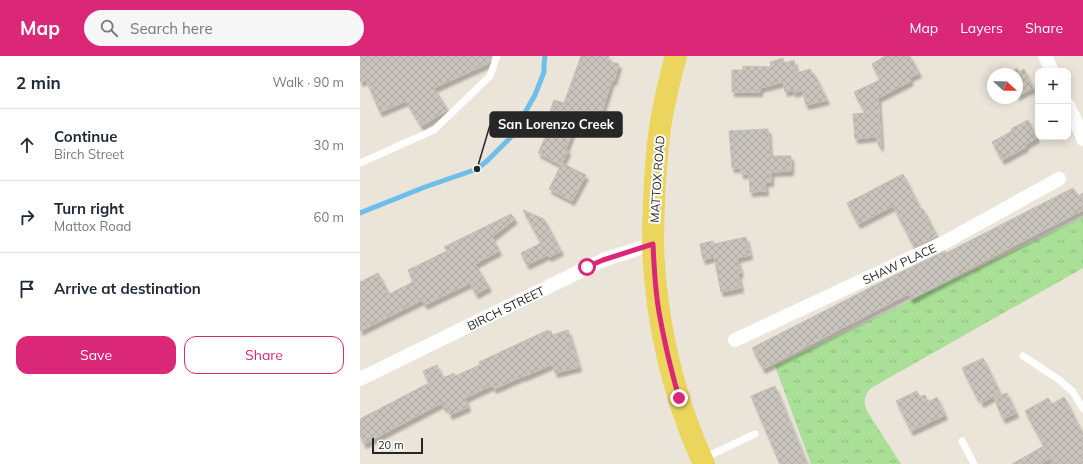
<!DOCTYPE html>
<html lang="en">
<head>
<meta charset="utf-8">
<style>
  :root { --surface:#fff; --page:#f6f6f7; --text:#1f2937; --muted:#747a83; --line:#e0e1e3; --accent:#db2777 }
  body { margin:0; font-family:Mulish,sans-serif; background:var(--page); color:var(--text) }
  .controls { position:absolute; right:12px; top:12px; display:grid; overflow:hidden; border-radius:8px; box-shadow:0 2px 10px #0003 }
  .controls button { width:36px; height:36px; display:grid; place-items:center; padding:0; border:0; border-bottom:1px solid var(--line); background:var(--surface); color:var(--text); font:20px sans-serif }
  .compass { position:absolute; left:627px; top:12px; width:36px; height:36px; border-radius:50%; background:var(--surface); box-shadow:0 2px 10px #0003; rotate:111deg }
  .scale { position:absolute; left:12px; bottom:10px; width:51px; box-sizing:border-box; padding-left:4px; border:2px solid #272727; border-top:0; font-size:11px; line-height:14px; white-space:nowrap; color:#272727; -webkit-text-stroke:3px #fff; paint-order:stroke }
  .stop { position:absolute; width:12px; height:12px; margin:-9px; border:3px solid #db2777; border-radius:50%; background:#fff }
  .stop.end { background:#db2777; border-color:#fff; box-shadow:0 1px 4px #0008 }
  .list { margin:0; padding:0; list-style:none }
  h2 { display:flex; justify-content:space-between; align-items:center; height:52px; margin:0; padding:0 16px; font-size:17px }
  h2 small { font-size:13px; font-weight:400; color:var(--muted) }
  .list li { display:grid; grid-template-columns:26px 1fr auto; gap:12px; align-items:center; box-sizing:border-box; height:72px; padding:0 16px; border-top:1px solid var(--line) }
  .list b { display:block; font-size:15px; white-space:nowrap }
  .list p { margin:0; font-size:13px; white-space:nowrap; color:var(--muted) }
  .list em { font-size:13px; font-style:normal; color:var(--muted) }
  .actions { display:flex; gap:8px; padding:12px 16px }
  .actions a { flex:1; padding:9px 0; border:1px solid var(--accent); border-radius:12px; text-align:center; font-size:14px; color:var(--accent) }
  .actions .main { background:var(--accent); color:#fff }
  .icon { flex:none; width:22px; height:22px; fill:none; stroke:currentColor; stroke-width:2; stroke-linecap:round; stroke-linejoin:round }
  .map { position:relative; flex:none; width:723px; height:408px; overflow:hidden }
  header { display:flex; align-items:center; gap:24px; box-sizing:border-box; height:56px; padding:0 20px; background:var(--accent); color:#fff }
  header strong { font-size:19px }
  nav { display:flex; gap:22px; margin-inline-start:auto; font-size:14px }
  .search { width:280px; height:36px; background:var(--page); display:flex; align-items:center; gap:10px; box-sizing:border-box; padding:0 14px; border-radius:22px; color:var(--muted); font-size:15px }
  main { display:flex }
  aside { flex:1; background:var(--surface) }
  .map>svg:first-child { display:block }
  .grass { fill:url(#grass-tufts) }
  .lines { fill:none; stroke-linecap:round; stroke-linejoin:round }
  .stream { stroke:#6dbfea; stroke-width:5 }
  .building { fill:url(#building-cross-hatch); stroke:#c4c0b3; filter:url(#shadow) }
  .lane { stroke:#fff; stroke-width:7 }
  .street { stroke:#fff; stroke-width:14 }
  .primary { stroke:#ecd55c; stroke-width:22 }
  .route { stroke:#db2777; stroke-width:5 }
  .labels { text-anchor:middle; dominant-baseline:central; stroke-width:4; stroke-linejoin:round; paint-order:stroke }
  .street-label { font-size:12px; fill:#272727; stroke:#fff }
  .leader { fill:none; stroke:#272727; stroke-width:1.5 }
  .callout-dot { fill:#272727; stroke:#fff; stroke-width:1.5 }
  .callout { fill:#272727; stroke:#272727; stroke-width:1.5 }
  .callout-label { font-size:13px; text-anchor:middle; font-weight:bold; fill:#fff }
</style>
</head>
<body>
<header>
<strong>Map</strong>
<div class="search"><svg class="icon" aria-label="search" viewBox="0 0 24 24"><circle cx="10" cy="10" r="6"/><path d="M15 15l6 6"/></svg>Search here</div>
<nav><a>Map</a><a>Layers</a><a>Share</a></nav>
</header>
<main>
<aside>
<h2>2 min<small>Walk · 90 m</small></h2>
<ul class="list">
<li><svg class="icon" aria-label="ahead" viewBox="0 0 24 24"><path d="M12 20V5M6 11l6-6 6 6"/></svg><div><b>Continue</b><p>Birch Street</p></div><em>30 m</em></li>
<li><svg class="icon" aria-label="right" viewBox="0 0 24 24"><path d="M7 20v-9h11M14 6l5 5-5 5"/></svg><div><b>Turn right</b><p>Mattox Road</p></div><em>60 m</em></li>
<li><svg class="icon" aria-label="arrive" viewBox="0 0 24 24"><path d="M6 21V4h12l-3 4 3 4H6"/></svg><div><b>Arrive at destination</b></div></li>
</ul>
<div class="actions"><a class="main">Save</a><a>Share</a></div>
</aside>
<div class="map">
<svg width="723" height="408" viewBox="0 0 723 408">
  <defs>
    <pattern id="grass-tufts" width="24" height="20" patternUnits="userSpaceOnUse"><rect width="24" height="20" fill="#a9df96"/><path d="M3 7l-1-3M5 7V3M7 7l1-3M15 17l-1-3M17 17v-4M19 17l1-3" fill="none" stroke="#91bf81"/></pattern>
    <pattern id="building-cross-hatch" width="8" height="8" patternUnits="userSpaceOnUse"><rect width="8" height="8" fill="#c8c3bc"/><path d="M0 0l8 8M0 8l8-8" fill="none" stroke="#aca8a2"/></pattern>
    <filter id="shadow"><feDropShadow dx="2.5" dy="4.5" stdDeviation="1" flood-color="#0004"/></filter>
  </defs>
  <rect width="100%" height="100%" fill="#eae4d9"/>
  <path class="grass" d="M723,161V212L511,332C504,340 503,344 507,355L541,408H451L415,310Z"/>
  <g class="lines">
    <path class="stream" d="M0,157L65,131L117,113L127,105L151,81L175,39L184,16V8L185,0"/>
  </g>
  <g class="building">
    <path d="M0,0H132L129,7L74,32L88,54L61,70L46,45L20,56L6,24L0,26Z"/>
    <path d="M221,0H249L248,5L259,8L254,25L252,24L238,68L218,61L206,93L208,95L202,107L226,119L212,145L189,133L201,109L178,97L193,65L187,63L194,44L204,47Z"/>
    <path d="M525,0H550L559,17L549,22L551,25L518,42L521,90L520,91L514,78V81L495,83L493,58L505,57L494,36L520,24L512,8Z"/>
    <path d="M423,2L424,7L434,4L437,17L450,13L453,18H454L467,44L446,49L442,34L434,37L433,34L425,36L423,26L400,32V36H372V14H383V10L411,11L410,6Z"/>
    <path d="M657,12L659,16L664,13L673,32L657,40V18H646Z"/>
    <path d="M668,64L677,82L665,89L666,91L642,104L632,86L652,75L651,73Z"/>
    <path d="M408,73L410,100H431V115L411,116V126H405L406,135L390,136L389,118H381V112H372L369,75Z"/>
    <path d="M543,118L561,154L563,153L577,180L554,191L533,150L498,168L487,147Z"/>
    <path d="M713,132L718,140L723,137V154L551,243L548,238L403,313L392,292L537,218L585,195L586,197Z"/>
    <path d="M163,154L184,163L201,195L189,201L187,199L167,209L161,197L181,187Z"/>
    <path d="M151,158L155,163L132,181L139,195L115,208L129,231L116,238L110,227L65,249L62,244L0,275V226L18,217L29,238L53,226L48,214L87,195L84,191Z"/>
    <path d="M386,181L390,199L377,202L381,217H378L381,232L361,236L354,201L343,204L340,188L353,185L354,188Z"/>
    <path d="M188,274V276L191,275L192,279L208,274L219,311L195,317L193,308L163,321V320L134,333L133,329L105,342L108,351L90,359L87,351L84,352L82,347L4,388L0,380V363L69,327L63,315L77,309L83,322L94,317L95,320L120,309L119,306Z"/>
    <path d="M623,302L640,337L621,347L619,341L617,342L602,312Z"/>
    <path d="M415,330L447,408H420L391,340Z"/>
    <path d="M557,335L560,341L565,339L568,346L577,341L585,359L551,375L536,345Z"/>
    <path d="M647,337L656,357L643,363L634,342Z"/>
    <path d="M704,341L723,378V408H694L691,402L680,408H652L684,390L665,355L688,342L692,348Z"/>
  </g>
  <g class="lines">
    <g class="lane">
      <path d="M0,107L74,74L130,20L137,0"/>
      <path d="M663,300L698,323L713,336L723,353"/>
      <path d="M602,385L614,408"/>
      <path d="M344,402L395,378"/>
    </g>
    <g class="street">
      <path d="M685,0L692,15"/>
      <path d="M708,49L722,79L723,83"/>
      <path id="s1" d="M375,284L587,185L699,123"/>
      <path id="s2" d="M0,323L243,204L293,188"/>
    </g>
    <path class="primary" d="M316,0C309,26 302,53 299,80C297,95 296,110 295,125C294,146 293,167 293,188C295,262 313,341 344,408"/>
  </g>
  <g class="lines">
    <path class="route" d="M227,211L243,204L293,188C294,211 295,233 299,256C304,285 311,314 319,342"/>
  </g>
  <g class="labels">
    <g class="street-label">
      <text transform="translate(297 123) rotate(-86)">MATTOX ROAD</text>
      <text stroke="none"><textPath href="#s1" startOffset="181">SHAW PLACE</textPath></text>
      <text stroke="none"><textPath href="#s2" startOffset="162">BIRCH STREET</textPath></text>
    </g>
  </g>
  <path class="leader" d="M117 113L130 69"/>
  <circle class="callout-dot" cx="117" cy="113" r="4"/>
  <rect class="callout" x="130" y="56" width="132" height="25" rx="4"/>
  <g class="callout-label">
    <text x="196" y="73">San Lorenzo Creek</text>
  </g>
</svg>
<div class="controls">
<button>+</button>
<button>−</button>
</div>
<svg class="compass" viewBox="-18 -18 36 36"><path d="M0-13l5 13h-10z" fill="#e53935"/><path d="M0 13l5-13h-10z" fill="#747a83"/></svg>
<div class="scale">20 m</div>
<div class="stop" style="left:227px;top:211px"></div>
<div class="stop end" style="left:319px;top:342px"></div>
</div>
</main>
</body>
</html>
